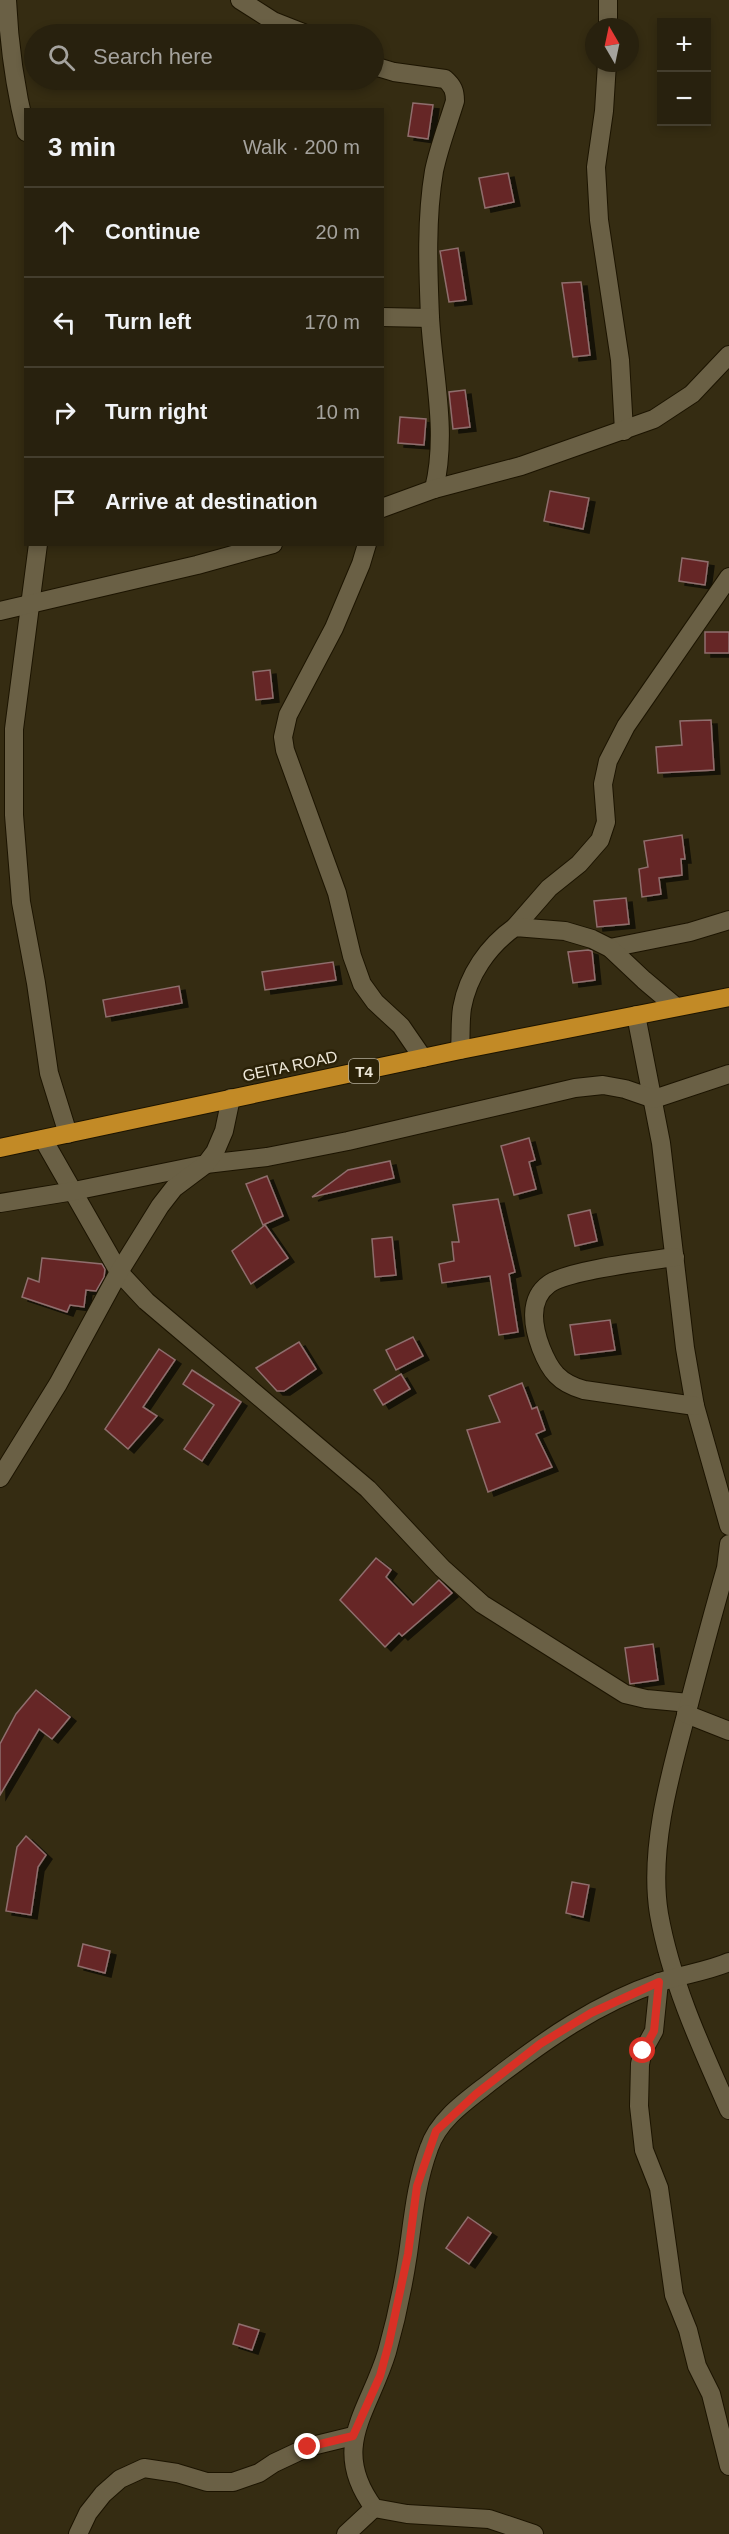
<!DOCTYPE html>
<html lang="en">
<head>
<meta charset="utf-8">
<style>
  :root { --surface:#28210e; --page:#342e1c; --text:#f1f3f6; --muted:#a5a39e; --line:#443e2e }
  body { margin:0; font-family:Arial,sans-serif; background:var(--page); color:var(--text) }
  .controls { position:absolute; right:18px; top:18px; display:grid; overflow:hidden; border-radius:0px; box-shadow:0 3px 9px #0003 }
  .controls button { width:54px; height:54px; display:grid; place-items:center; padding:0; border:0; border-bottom:2px solid var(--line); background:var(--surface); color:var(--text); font:30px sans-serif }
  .compass { position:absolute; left:585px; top:18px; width:54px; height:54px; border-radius:50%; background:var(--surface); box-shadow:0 3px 9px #0003; rotate:351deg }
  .stop { position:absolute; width:18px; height:18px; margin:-14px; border:4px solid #d93025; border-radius:50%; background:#fff }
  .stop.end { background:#d93025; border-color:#fff; box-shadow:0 2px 6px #0008 }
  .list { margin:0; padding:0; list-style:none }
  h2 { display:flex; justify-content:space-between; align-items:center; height:78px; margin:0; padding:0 24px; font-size:26px }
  h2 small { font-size:20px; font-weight:400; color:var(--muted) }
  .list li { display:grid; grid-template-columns:39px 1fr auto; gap:18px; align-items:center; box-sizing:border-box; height:90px; padding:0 24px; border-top:2px solid var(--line) }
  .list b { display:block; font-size:22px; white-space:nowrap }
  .list em { font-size:20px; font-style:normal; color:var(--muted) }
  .icon { flex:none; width:33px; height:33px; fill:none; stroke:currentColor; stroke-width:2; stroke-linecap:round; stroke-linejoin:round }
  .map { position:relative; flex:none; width:729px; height:2534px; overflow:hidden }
  .search { position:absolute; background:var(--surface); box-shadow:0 3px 9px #0003; left:24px; top:24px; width:360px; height:66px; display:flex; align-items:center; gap:15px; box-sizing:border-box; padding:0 21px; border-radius:33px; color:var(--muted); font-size:22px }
  .panel { position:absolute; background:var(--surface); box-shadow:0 3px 9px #0003; left:24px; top:108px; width:360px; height:438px; border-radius:0px }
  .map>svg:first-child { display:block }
  .building { fill:#662628; stroke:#8f6e6d; stroke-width:1.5; filter:url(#shadow) }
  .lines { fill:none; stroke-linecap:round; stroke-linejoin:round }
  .street-casing { stroke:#1c1400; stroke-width:20 }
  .highway-casing { stroke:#1c1400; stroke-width:20 }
  .street { stroke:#6a6045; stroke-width:18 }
  .highway { stroke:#c28a26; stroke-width:18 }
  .route { stroke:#d93025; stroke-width:8 }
  .labels { text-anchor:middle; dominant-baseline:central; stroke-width:5; stroke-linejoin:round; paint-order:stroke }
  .shield { fill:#2b2208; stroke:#b3ac9a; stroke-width:1.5 }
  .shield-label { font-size:15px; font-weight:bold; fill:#ede7d8 }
  .street-label { font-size:16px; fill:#ede7d8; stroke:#2b2208 }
</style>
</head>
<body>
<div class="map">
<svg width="729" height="2534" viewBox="0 0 729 2534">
  <defs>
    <filter id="shadow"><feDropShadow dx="6" dy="4" stdDeviation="0" flood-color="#0009"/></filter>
  </defs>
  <rect width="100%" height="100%" fill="#352c12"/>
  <g class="building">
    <path d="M413,103L433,105L428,139L408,136Z"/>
    <path d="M508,173L514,202L485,208L479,178Z"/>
    <path d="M458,248L466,300L449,302L440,251Z"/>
    <path d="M581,282L590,355L573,357L562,283Z"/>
    <path d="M465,390L470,427L453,429L449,392Z"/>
    <path d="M400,417L426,419L424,445L398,443Z"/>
    <path d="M550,491L589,498L583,529L544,521Z"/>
    <path d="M682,558L708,562L705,585L679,581Z"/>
    <rect x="705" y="632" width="24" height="21"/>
    <path d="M270,670L273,698L256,700L253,672Z"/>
    <path d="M711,720L714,770L658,773L656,747L682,745L680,721Z"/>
    <path d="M682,835L685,859H681L682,875L659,878L661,894L642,897L639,869L648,867L644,841Z"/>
    <path d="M626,898L629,924L597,927L594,901Z"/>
    <path d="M588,950L592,951L595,980L573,983L568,952Z"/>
    <path d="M333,962L336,980L265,990L262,972Z"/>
    <path d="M179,986L182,1003L106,1017L103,1000Z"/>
    <path d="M529,1138L535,1160L529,1162L536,1189L514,1195L501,1146Z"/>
    <path d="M390,1161L394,1178L312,1197L348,1170Z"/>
    <path d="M267,1176L283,1216L263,1225L246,1184Z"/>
    <path d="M498,1199L515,1272L509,1274L518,1332L499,1335L490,1276L442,1283L439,1264L454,1261L452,1242H459L453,1205Z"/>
    <path d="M590,1210L597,1241L575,1246L568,1215Z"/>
    <path d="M265,1225L288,1258L251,1284L232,1251Z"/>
    <path d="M392,1237L396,1275L375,1277L372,1239Z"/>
    <path d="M42,1258L102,1264L105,1269L104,1277L96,1291L86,1290L84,1307L70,1305L67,1312L22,1297L28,1278L39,1282Z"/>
    <path d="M610,1320L615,1350L575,1355L570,1325Z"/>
    <path d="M413,1337L423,1356L396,1370L386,1350Z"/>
    <path d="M299,1342L316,1369L284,1391H277L256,1368Z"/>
    <path d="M159,1349L175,1360L143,1407L157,1416L128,1449L105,1429Z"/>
    <path d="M192,1370L241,1402L202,1461L184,1449L214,1405L183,1384Z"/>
    <path d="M401,1374L410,1389L383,1405L374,1390Z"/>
    <path d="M522,1383L532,1409L537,1407L545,1430L536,1434L552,1467L488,1492L467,1430L500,1422L489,1396Z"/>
    <path d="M376,1558L391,1570L386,1577L413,1605L439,1580L452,1593L402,1636L399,1633L385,1647L340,1600Z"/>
    <path d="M653,1644L658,1680L630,1684L625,1648Z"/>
    <path d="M36,1690L70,1717L52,1739L39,1729L0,1795V1744L16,1714Z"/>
    <path d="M26,1836L46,1855L38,1867L31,1915L6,1911L17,1847Z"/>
    <path d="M572,1882L589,1885L583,1917L566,1913Z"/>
    <path d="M83,1944L110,1951L105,1973L78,1966Z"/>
    <path d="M468,2217L491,2233L469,2264L446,2248Z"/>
    <path d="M239,2324L259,2330L252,2350L233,2344Z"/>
  </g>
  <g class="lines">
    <g class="street-casing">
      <g id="street">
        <path d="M7,0C9,45 15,88 26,132"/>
        <path d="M240,0L273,21L306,34"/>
        <path d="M608,0V27"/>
        <path d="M607,63L604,111L596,167L599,220L620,360L624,431"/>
        <path d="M374,66L394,72L445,79C453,86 455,91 455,101C448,124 439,147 434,171C426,218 428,269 430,317C433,374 448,432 434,489"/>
        <path d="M382,317L430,318"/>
        <path d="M382,508L434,489L521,466L654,419L692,394L729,355"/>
        <path d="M38,544L14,729V815L21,902L36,983L49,1073L68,1134"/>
        <path d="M367,544L361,564L334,628L288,715L283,737L285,750L337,893L352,956L362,984L375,1002L401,1026L423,1058"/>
        <path d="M0,611L197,565L273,544"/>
        <path d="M515,927L549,888L579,864L600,840L606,822L603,784L608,761L626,726L729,577"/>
        <path d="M610,948L690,932L729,920"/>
        <path d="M636,1015L661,1143L685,1348L695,1406L729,1526"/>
        <path d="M460,1050C461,1036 460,1021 462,1008C468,975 488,946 515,927L565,931L592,939L610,948L644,980L676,1007"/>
        <path d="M43,1139L119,1272L146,1301L368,1489L442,1568L482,1604L625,1694L646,1699L689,1703"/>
        <path d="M0,1203L74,1191L206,1164L267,1157L348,1141L575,1088L603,1085L625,1089L654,1099L729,1074"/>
        <path d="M675,1257C648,1261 568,1270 549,1284C528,1299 533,1327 541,1348C550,1371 559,1383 584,1390L695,1406"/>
        <path d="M0,1478L58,1384L119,1272L160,1206L174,1188L206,1164L215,1152L224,1131L231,1098"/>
        <path d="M729,1544L726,1568C713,1613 701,1658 689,1704C672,1768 648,1847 659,1914C671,1982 701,2047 729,2110"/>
        <path d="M686,1714L729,1731"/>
        <path d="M659,1982L654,2031L643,2051L640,2064L639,2106L644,2150L659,2188L674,2295L688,2330L697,2366L711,2394L729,2466"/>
        <path d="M78,2534L88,2513L103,2494L120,2479L144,2468L177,2473L207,2482H233L259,2473L274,2463L308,2447L353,2436"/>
        <path d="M346,2534L374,2508"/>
        <path d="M534,2534L489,2519L407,2514L374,2508C329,2447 369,2412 387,2352C396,2320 403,2287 408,2254C413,2218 416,2183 429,2148C439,2118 469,2099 493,2080C545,2040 597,2003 660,1982C683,1974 706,1972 729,1962"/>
      </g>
    </g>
    <g class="highway-casing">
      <path id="highway" d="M0,1148L460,1050L729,997"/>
    </g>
    <use href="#street" class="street"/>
    <use href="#highway" class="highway"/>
  </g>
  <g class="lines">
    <path class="route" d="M308,2447L353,2436L380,2376L389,2343L408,2254L417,2186L436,2131L476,2094L540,2044L591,2013L659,1982L654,2031L643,2051"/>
  </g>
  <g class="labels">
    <rect class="shield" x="349" y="1059" width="30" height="24" rx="4.5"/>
    <g class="shield-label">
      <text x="364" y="1071">T4</text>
    </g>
    <g class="street-label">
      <text transform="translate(290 1066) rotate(-12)">GEITA ROAD</text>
    </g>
  </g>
</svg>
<div class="controls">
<button>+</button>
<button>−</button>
</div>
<svg class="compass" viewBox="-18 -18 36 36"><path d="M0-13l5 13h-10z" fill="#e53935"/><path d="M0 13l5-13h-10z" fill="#a5a39e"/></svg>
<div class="stop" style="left:643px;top:2051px"></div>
<div class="stop end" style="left:308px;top:2447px"></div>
<div class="search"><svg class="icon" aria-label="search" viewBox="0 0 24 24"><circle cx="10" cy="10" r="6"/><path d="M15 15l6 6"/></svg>Search here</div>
<section class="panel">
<h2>3 min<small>Walk · 200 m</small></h2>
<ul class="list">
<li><svg class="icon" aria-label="ahead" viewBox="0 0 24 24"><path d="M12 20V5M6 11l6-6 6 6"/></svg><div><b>Continue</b></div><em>20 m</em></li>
<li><svg class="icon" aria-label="left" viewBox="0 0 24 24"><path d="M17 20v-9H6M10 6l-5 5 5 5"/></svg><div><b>Turn left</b></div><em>170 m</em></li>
<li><svg class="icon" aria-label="right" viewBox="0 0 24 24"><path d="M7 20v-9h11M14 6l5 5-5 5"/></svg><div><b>Turn right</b></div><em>10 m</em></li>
<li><svg class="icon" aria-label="arrive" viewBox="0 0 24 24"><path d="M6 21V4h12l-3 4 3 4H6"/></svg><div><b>Arrive at destination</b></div></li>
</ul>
</section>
</div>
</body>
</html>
